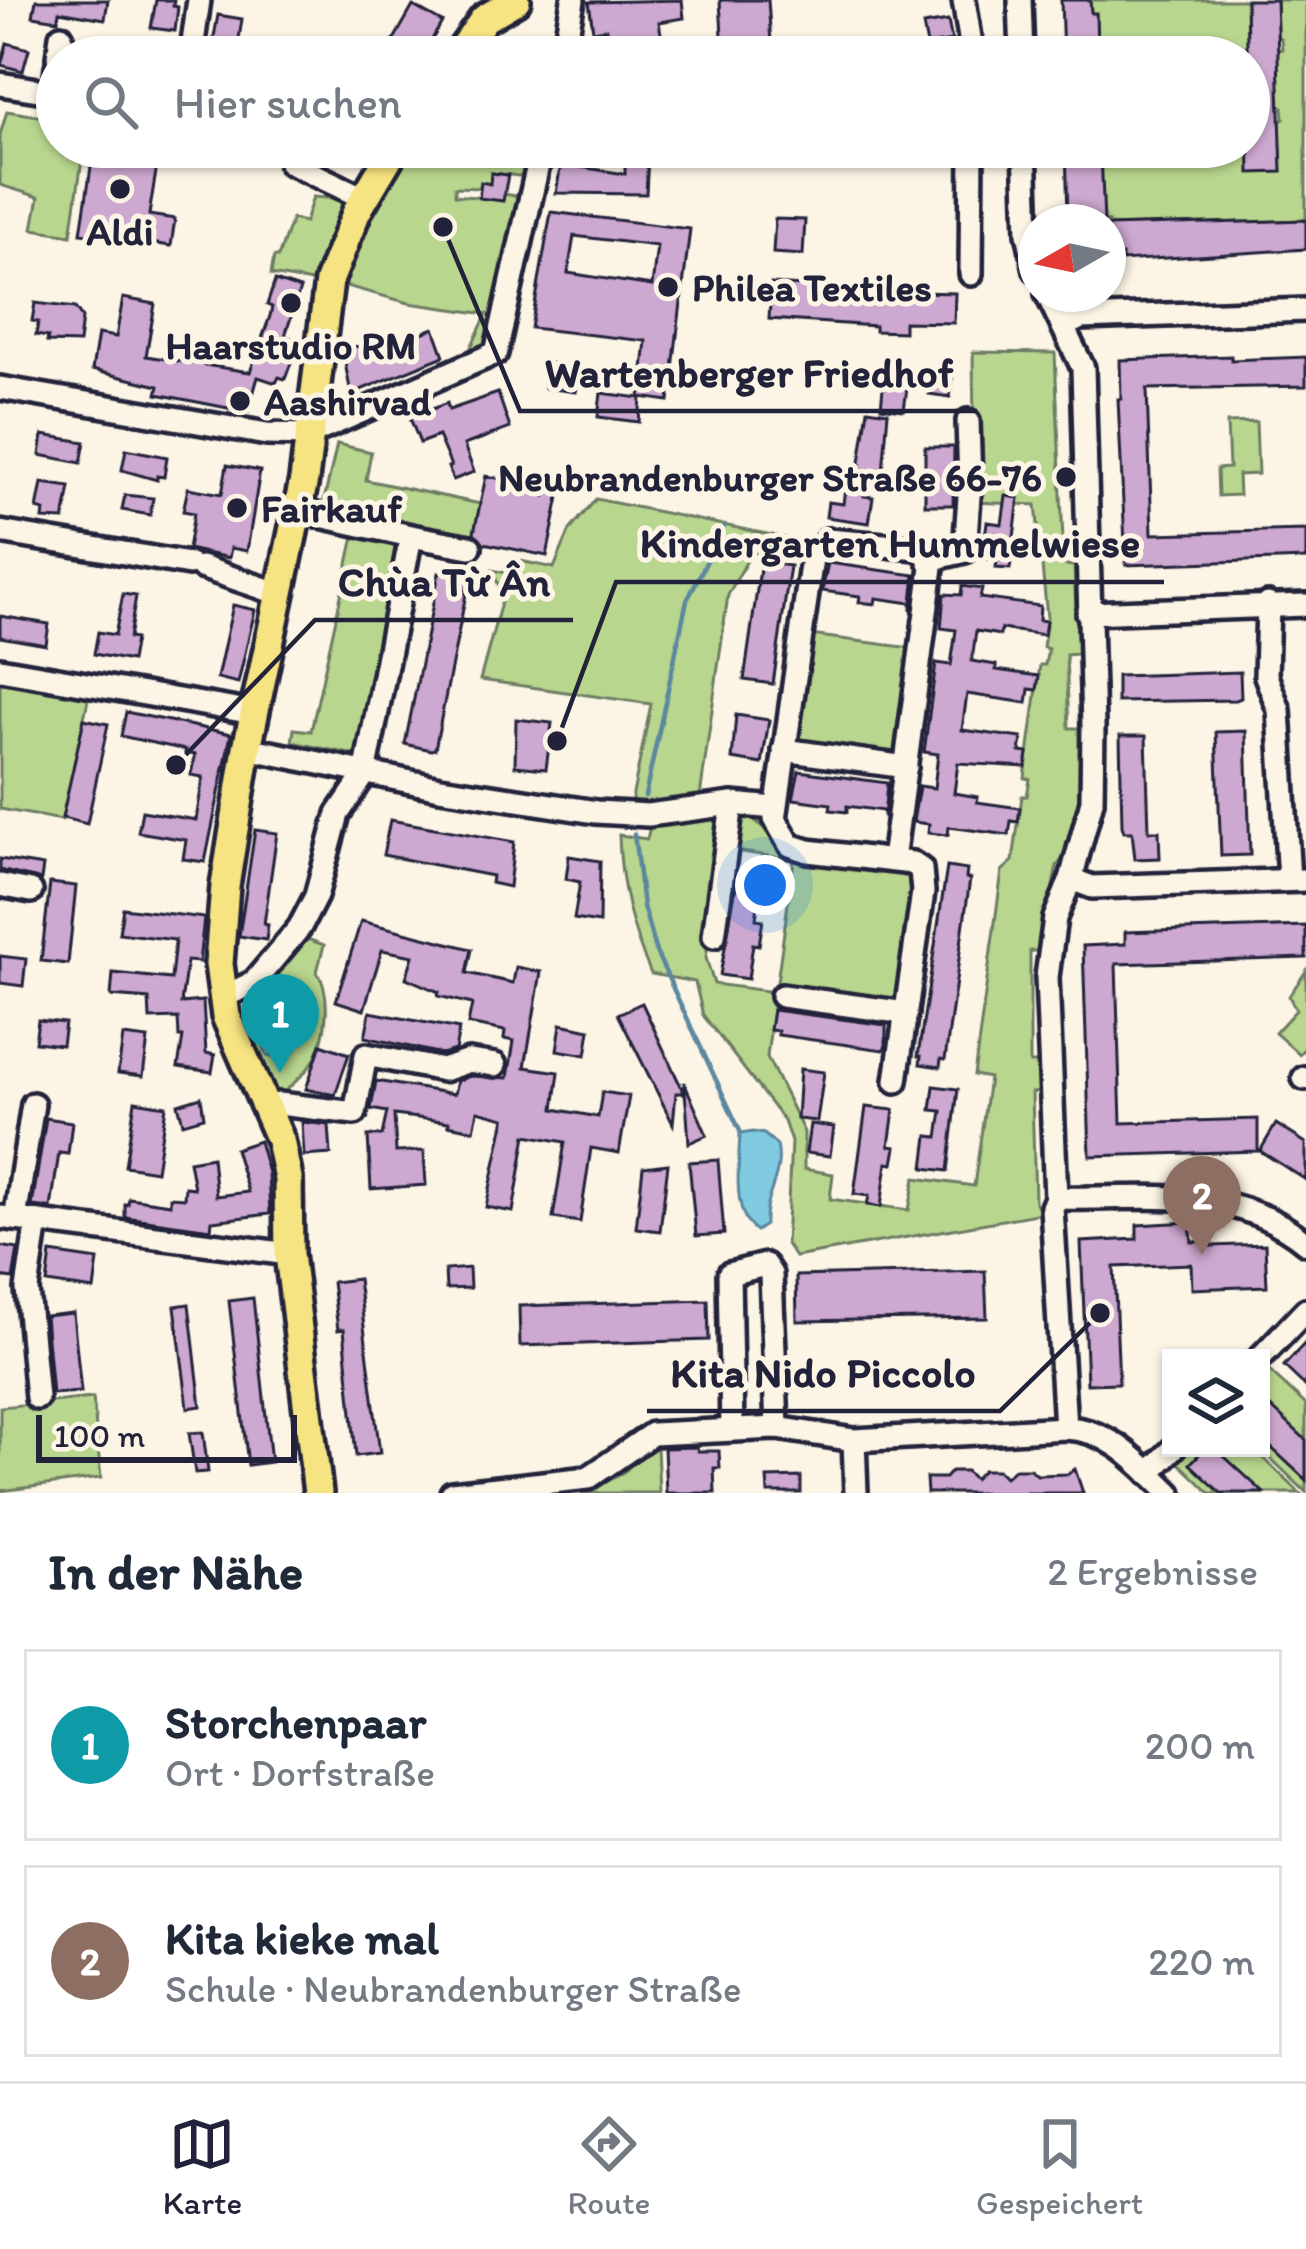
<!DOCTYPE html>
<html lang="de">
<head>
<meta charset="utf-8">
<style>
  :root { --surface:#fff; --page:#f6f6f7; --text:#1f2937; --muted:#747a83; --line:#e0e1e3; --accent:#22223b }
  body { margin:0; font-family:Itim,sans-serif; background:var(--page); color:var(--text) }
  .controls { position:absolute; right:36px; bottom:36px; display:grid; overflow:hidden; border-radius:0px; box-shadow:0 3px 9px #0004 }
  .controls button { width:108px; height:108px; display:grid; place-items:center; padding:0; border:0; border-bottom:3px solid var(--line); background:var(--surface); color:var(--text); font:60px sans-serif }
  .compass { position:absolute; left:1018px; top:204px; width:108px; height:108px; border-radius:50%; background:var(--surface); box-shadow:0 3px 9px #0004; rotate:261deg }
  .scale { position:absolute; left:36px; bottom:30px; width:261px; box-sizing:border-box; padding-left:12px; border:6px solid #22223b; border-top:0; font-size:33px; line-height:42px; white-space:nowrap; color:#22223b; -webkit-text-stroke:9px #fcf5e5; paint-order:stroke }
  .you { position:absolute; left:765px; top:885px; width:42px; height:42px; margin:-30px; border:9px solid #fff; border-radius:50%; background:#1a73e8; box-shadow:0 0 0 18px #1a73e833 }
  .badge { display:grid; place-items:center; width:78px; height:78px; border-radius:50%; background:var(--accent); color:#fff; font-size:39px; font-weight:700 }
  .pin { position:absolute; translate:-50% -99px; filter:drop-shadow(0 3px 6px #0008) }
  .pin::after { content:''; position:absolute; top:63px; width:42px; height:36px; background:inherit; clip-path:polygon(0 0,100% 0,50% 100%) }
  .list { margin:0; padding:0; list-style:none }
  h2 { display:flex; justify-content:space-between; align-items:center; height:156px; margin:0; padding:0 48px; font-size:51px }
  h2 small { font-size:39px; font-weight:400; color:var(--muted) }
  .list li { display:grid; grid-template-columns:78px 1fr auto; gap:36px; align-items:center; box-sizing:border-box; height:192px; margin:0 24px 24px; padding:0 24px; border:3px solid var(--line); border-radius:0px }
  .list b { display:block; font-size:45px; white-space:nowrap }
  .list p { margin:0; font-size:39px; white-space:nowrap; color:var(--muted) }
  .list em { font-size:39px; font-style:normal; color:var(--muted) }
  .icon { flex:none; width:66px; height:66px; fill:none; stroke:currentColor; stroke-width:2; stroke-linecap:round; stroke-linejoin:round }
  .map { position:relative; flex:none; width:1306px; height:1493px; overflow:hidden }
  .search { position:absolute; background:var(--surface); box-shadow:0 3px 9px #0004; left:36px; right:36px; top:36px; height:132px; display:flex; align-items:center; gap:30px; box-sizing:border-box; padding:0 42px; border-radius:66px; color:var(--muted); font-size:45px }
  .sheet { height:588px; background:var(--surface) }
  nav { display:flex; justify-content:space-around; align-items:center; box-sizing:border-box; height:168px; border-top:3px solid var(--line); background:var(--surface); font-size:33px; color:var(--muted) }
  nav a { display:grid; justify-items:center; gap:6px }
  nav .on { color:var(--accent) }
  .map>svg:first-child { display:block }
  .green { fill:#b8d68e; stroke:#6d7c64; stroke-width:3 }
  .water { fill:#81cbe1; stroke:#5b879f; stroke-width:3 }
  .lines { fill:none; stroke-linecap:round; stroke-linejoin:round }
  .stream { stroke:#5b879f; stroke-width:4.5 }
  .building { fill:#cda8d0; stroke:#22223b; stroke-width:3; fill-rule:evenodd }
  .minor-casing { stroke:#22223b; stroke-width:30 }
  .major-casing { stroke:#22223b; stroke-width:36 }
  .minor { stroke:#fcf5e5; stroke-width:21 }
  .major { stroke:#f6e381; stroke-width:27 }
  .poi-dot { fill:#22223b; stroke:#fcf5e5; stroke-width:4.5 }
  .labels { text-anchor:middle; dominant-baseline:central; stroke-width:10; stroke-linejoin:round; paint-order:stroke }
  .poi-label { font-size:39px; font-weight:bold; fill:#22223b; stroke:#fcf5e5; text-anchor:start }
  .leader { fill:none; stroke:#22223b; stroke-width:4.5 }
  .callout-dot { fill:#22223b; stroke:#fcf5e5; stroke-width:4.5 }
  .callout-label { font-size:42px; text-anchor:middle; font-weight:bold; fill:#22223b; stroke:#fcf5e5; stroke-width:10; stroke-linejoin:round; paint-order:stroke }
</style>
</head>
<body>
<div class="map">
<svg width="1306" height="1493" viewBox="0 0 1306 1493">
  <rect width="100%" height="100%" fill="#fcf5e5"/>
  <filter id="ink" filterUnits="userSpaceOnUse"><feTurbulence type="fractalNoise" baseFrequency=".00833" numOctaves="2"/><feDisplacementMap in="SourceGraphic" scale="24" xChannelSelector="R" yChannelSelector="G"/><feConvolveMatrix kernelMatrix="1 2 1 2 8 2 1 2 1" color-interpolation-filters="sRGB"/></filter>
  <g filter="url(#ink)">
    <g class="green">
      <path d="M1090,0H1246L1248,57H1093L1092,51H1097L1096,14L1091,13Z"/>
      <path d="M1276,0H1306V220L1108,226V222H1098L1096,147H1249V90L1282,172L1279,120L1284,119L1283,107H1279L1277,50L1282,49L1281,38H1277Z"/>
      <path d="M7,111L57,119V147H84L71,235L33,229L39,197L0,185V135Z"/>
      <path d="M404,147H511L524,152L526,147H535L528,177L492,173L490,184L481,182L480,188L455,187V195L502,200L503,194L523,197L491,340L482,350L473,353L471,347L487,314L409,303L342,285L351,241Z"/>
      <path d="M313,197L339,199L343,203L312,282L271,275L274,257H278L292,219L305,222Z"/>
      <path d="M973,352L1055,353L1064,565L1074,566L1078,654L1066,655L1069,728H1079L1080,807L1067,853L1057,866L1040,951H1030V1063H1042L1044,1092L1032,1093L1035,1201L1042,1213L795,1257L786,1244L791,1142L784,1121L703,1015L695,982L651,974C632,931 620,882 619,835L647,839L650,826L720,813L725,820L706,958L714,984L775,992L767,1057L804,1132V1169L833,1174L830,1199L909,1210L915,1178L974,1186L989,1078L974,1075L1002,871L1013,861L1022,796H1027L1030,779L1025,778L1040,665H1045L1048,649L1043,647L1047,617L1036,505L975,502Z"/>
      <path d="M1256,422L1258,474L1238,475L1239,495L1218,496L1217,469L1229,468L1227,423Z"/>
      <path d="M337,444L371,452L366,480L480,504L472,542L322,509Z"/>
      <path d="M596,499L801,541L799,559L751,553L728,595L700,797L651,807L631,804L651,704L480,680L503,595L492,570L507,573L511,559L554,568L570,530Z"/>
      <path d="M355,532L405,542L360,756L292,742L294,729L311,731Z"/>
      <path d="M810,635L912,648L900,758L795,745Z"/>
      <path d="M0,679L89,695L62,820L0,809Z"/>
      <path d="M741,814C769,821 772,851 799,860C834,872 876,866 911,877L914,882L896,1004L791,990L789,984L777,982L794,860L729,850Z"/>
      <path d="M307,939L324,945L317,972C332,993 327,1036 314,1060C307,1073 290,1086 279,1097L245,1016Z"/>
      <path d="M1306,971V1047L1299,1054L1275,1033L1296,1010L1289,996Z"/>
      <path d="M1266,1368L1306,1405V1492L1260,1448L1261,1374Z"/>
      <path d="M93,1398L101,1478L0,1491V1407Z"/>
      <path d="M657,1446L659,1493H552C580,1490 603,1488 626,1470C637,1461 642,1451 657,1446Z"/>
      <path d="M1191,1448H1253L1300,1493H1210L1178,1462Z"/>
    </g>
    <g class="water">
      <path d="M288,988L308,996C311,1024 302,1065 267,1056C256,1029 259,999 288,988Z"/>
      <path d="M753,1132L764,1134L777,1145C784,1176 763,1195 765,1225L756,1231C731,1214 739,1162 740,1134Z"/>
    </g>
    <g class="lines">
      <g class="stream">
        <path d="M645,796L687,600L724,527"/>
        <path d="M634,834L643,906L656,952L741,1133"/>
      </g>
    </g>
    <g class="building">
      <path d="M36,0H108L105,19L59,11L58,20L33,16Z"/>
      <path d="M156,0H174L173,6L178,7L175,31L151,28Z"/>
      <path d="M682,0L684,18L659,22L665,57H611L606,29L593,31L589,2Z"/>
      <path d="M720,0H768L771,43L753,44V52L723,55Z"/>
      <path d="M1061,0H1090L1091,13H1096L1097,51H1092L1093,57H1063Z"/>
      <path d="M1246,0H1276L1282,172L1250,173Z"/>
      <path d="M413,6L442,22L422,57H384Z"/>
      <path d="M218,15L242,19L237,52L212,48Z"/>
      <path d="M948,21L952,41L927,45L923,25Z"/>
      <path d="M7,43L29,49L23,71L1,65Z"/>
      <path d="M94,147H181L184,163L158,159L149,215L175,219L171,246L81,233Z"/>
      <path d="M1066,147H1096V153H1101L1104,222H1071L1068,218Z"/>
      <path d="M625,156H648L646,194L556,193L561,164L625,174Z"/>
      <path d="M491,173L508,175L503,201L479,198L481,182L490,184Z"/>
      <path d="M551,212L690,229L669,401L640,397L646,341L531,328ZM574,236L657,246L652,286L568,273Z"/>
      <path d="M775,219L805,220L803,255L773,253Z"/>
      <path d="M1306,220V249L1122,261V255L1108,256V226Z"/>
      <path d="M275,281L300,289L285,336L299,341L285,379L279,377L276,383L258,377L248,412L157,394L159,386L92,370L98,334L116,337L123,298L155,304L146,356L250,372L270,316L272,307L267,305Z"/>
      <path d="M771,284L853,289L852,296L920,300V292L955,293L954,323L904,322V332L875,331V326L769,319Z"/>
      <path d="M35,303L75,308L82,318L79,343L47,342L48,337L36,335L38,322L32,321Z"/>
      <path d="M434,328L444,356L351,394L342,347L374,346V352Z"/>
      <path d="M1231,356V360L1306,357V386L1147,389L1152,534L1306,530V559L1126,565L1118,399H1121L1120,360Z"/>
      <path d="M548,363L579,366L576,392L545,388Z"/>
      <path d="M932,370L953,373L950,397L929,394Z"/>
      <path d="M884,378L908,381L904,410L881,407Z"/>
      <path d="M498,393L510,428L464,445L474,472L453,480L448,467L451,466L438,436L420,443L410,418L447,403L449,410Z"/>
      <path d="M601,393L641,398L639,422L598,417Z"/>
      <path d="M868,409L888,412L883,472L859,469Z"/>
      <path d="M43,435L85,442L81,463L40,455Z"/>
      <path d="M925,447H954L953,505H925Z"/>
      <path d="M126,449L167,457L164,477L157,476V480L122,470Z"/>
      <path d="M227,465L260,471L247,551L231,548L229,558L188,549L194,513L183,511L188,488L222,494Z"/>
      <path d="M847,471L867,473L864,496L873,497L869,523L826,517L828,502L843,504Z"/>
      <path d="M486,476L502,479L501,487L545,496L547,489L560,492L547,556L484,543L474,533Z"/>
      <path d="M42,483L70,487L64,520L43,519L44,511L37,509Z"/>
      <path d="M125,495L153,498L150,515L122,510Z"/>
      <path d="M1006,496L1019,498L1010,569L996,568L997,560L982,558L987,522L1002,524Z"/>
      <path d="M761,562L790,566L773,684L744,680Z"/>
      <path d="M828,563L915,575L911,610V603L876,598L875,604L859,602L860,596L822,591Z"/>
      <path d="M439,573L469,579L435,749L431,750L405,744Z"/>
      <path d="M962,586L982,589L980,598L1040,606L1039,620L1046,621L1044,635L1001,629L1000,635L976,631L972,661L996,665V670L1039,676L1037,690L1029,689L1027,703L967,694L962,730L1022,738L1020,752L1028,753L1026,767L958,763L954,793L978,797L977,802L1020,808L1018,822L1011,821L1009,835L949,827L948,835L928,833L929,824L913,822L919,786L934,788L938,754L924,752L936,663L951,665L956,630L941,628L944,594L961,595Z"/>
      <path d="M123,594L136,596L129,638L135,639L131,661L94,654L98,632L115,635Z"/>
      <path d="M233,605L255,610L238,683L217,678Z"/>
      <path d="M0,616L49,624L46,645L0,637Z"/>
      <path d="M1240,672L1241,698L1236,700L1117,702V676Z"/>
      <path d="M126,712L231,734L205,862L183,859L186,840L138,832L142,811L196,820L203,777L191,775L195,755L185,753L186,750L121,736Z"/>
      <path d="M736,715L769,720L762,764L732,759Z"/>
      <path d="M84,719L108,724L87,824L62,818Z"/>
      <path d="M516,719L552,723L546,769L515,766Z"/>
      <path d="M1246,731L1250,855L1221,856L1216,732Z"/>
      <path d="M1120,736H1146L1149,831H1159L1160,858L1135,859L1132,832H1124L1122,826Z"/>
      <path d="M799,771L887,783L884,818L883,811L847,806V812L830,810L831,804L793,799Z"/>
      <path d="M390,820L514,842L509,887L491,883L492,876L383,855Z"/>
      <path d="M255,830L277,833L264,924L268,925L266,940L239,936Z"/>
      <path d="M569,856L600,861L599,923L574,919L580,882L566,879Z"/>
      <path d="M0,859L43,866L41,880L0,870Z"/>
      <path d="M947,867L967,870L966,878L970,879L945,1060L941,1059L940,1067L920,1064L921,1056H918Z"/>
      <path d="M749,874L762,876L756,919L763,920L759,945L753,944L748,979L720,975L737,881L748,882Z"/>
      <path d="M50,883L76,886L68,964L41,961Z"/>
      <path d="M123,908L204,918L199,962L187,961L181,1003L203,1001L206,1053L215,1055L212,1072L178,1067L183,1037H179L178,1018L150,1019L149,999L111,996L113,973L171,979L175,940L119,933Z"/>
      <path d="M361,921L472,949L467,973L513,983L516,967L541,972L525,1067L559,1072L554,1109L598,1117L602,1092L629,1096L619,1153L591,1148L580,1222L553,1218L565,1142L526,1135L513,1212L486,1207L505,1118L478,1111L474,1130L448,1125L449,1122L394,1115L396,1152L424,1151L426,1185L371,1189L368,1136L382,1135L387,1112L371,1109L376,1081L454,1094L457,1081L470,1076L508,1078L514,1041L504,1039L505,1031L468,1024L472,1004L438,996L439,992L406,978L413,956L382,950L364,1010L336,1001Z"/>
      <path d="M1306,926V958L1116,964L1121,1123L1258,1119V1151L1090,1156L1083,946L1125,944V932Z"/>
      <path d="M0,956L26,959L23,986L0,983Z"/>
      <path d="M642,1003L684,1093H676L673,1124L618,1014Z"/>
      <path d="M773,1010L886,1025V1046L883,1050L778,1035V1031L770,1030Z"/>
      <path d="M370,1012L459,1029L455,1050L442,1054L365,1037Z"/>
      <path d="M38,1020L65,1023L62,1045L35,1042Z"/>
      <path d="M561,1024L590,1030L586,1055L557,1050Z"/>
      <path d="M123,1036L148,1039L143,1076L118,1073Z"/>
      <path d="M321,1044L349,1054L335,1095L306,1089Z"/>
      <path d="M800,1069L824,1072L817,1121L797,1119Z"/>
      <path d="M684,1082L707,1135L689,1143L687,1114Z"/>
      <path d="M934,1086L958,1089L948,1171L924,1168L928,1136L938,1137L942,1111L931,1110Z"/>
      <path d="M201,1097L204,1117L183,1123L178,1104Z"/>
      <path d="M135,1101L166,1106L156,1171L125,1166Z"/>
      <path d="M866,1107L894,1110L889,1146L896,1147L893,1164L887,1163L881,1207L867,1205L869,1196L854,1194Z"/>
      <path d="M46,1118L72,1122L68,1154L59,1153L51,1208L32,1206Z"/>
      <path d="M302,1122L329,1125L331,1154L304,1156Z"/>
      <path d="M810,1124L834,1127L830,1156L806,1153Z"/>
      <path d="M1276,1124L1306,1143V1180L1260,1151Z"/>
      <path d="M259,1141L268,1173L270,1214L212,1221L211,1229L125,1217V1204H128L129,1198L170,1204V1197L184,1198L185,1187L194,1188L189,1161L212,1157L216,1196L248,1192L235,1149Z"/>
      <path d="M718,1160L724,1234L696,1236L689,1162Z"/>
      <path d="M668,1164L660,1231L636,1228L643,1167Z"/>
      <path d="M1190,1222L1192,1242L1212,1241V1246L1265,1244L1267,1286L1192,1289L1191,1264L1114,1267L1119,1383L1087,1384L1081,1242L1137,1239V1225Z"/>
      <path d="M0,1246L18,1249L13,1279L0,1277Z"/>
      <path d="M51,1253L98,1260L94,1290L47,1283Z"/>
      <path d="M469,1268L470,1288L446,1289L445,1270Z"/>
      <path d="M985,1271L987,1318L797,1321L796,1276Z"/>
      <path d="M358,1279L380,1453L356,1456L344,1329L338,1330L332,1282Z"/>
      <path d="M253,1298L271,1462L248,1465L229,1301Z"/>
      <path d="M708,1300L709,1340L520,1346L519,1306Z"/>
      <path d="M189,1304L201,1406L188,1408L175,1306Z"/>
      <path d="M73,1313L81,1392L52,1394L45,1316Z"/>
      <path d="M1306,1342V1387L1284,1366Z"/>
      <path d="M1261,1398L1306,1440V1480L1261,1438Z"/>
      <path d="M203,1432L208,1472L195,1473L189,1433Z"/>
      <path d="M697,1447L698,1451H719L720,1468H714L715,1493H666L664,1448Z"/>
      <path d="M1205,1448H1215L1264,1493H1221L1190,1464Z"/>
      <path d="M1014,1469H1030L1037,1475L1067,1474L1075,1469L1083,1493H927L926,1478H945L951,1471H966L974,1479L983,1470H998L1005,1477Z"/>
      <path d="M801,1477V1493H768L767,1478Z"/>
    </g>
    <g class="lines">
      <g class="minor-casing">
        <g id="minor">
          <path d="M964,0L973,57"/>
          <path d="M1020,0L1022,57"/>
          <path d="M58,57L61,36"/>
          <path d="M191,57L199,0"/>
          <path d="M563,57L573,0"/>
          <path d="M0,84L57,93"/>
          <path d="M54,92L57,67"/>
          <path d="M1025,147L1028,233L1036,270"/>
          <path d="M196,148V147"/>
          <path d="M290,163L364,198"/>
          <path d="M971,274L972,147"/>
          <path d="M1047,294L1083,368L1093,726L1092,801L1071,879L1055,918L1047,977L1056,1198L1052,1207L1065,1428"/>
          <path d="M1064,326L1081,318L1306,310"/>
          <path d="M0,388L267,434L308,435L475,362L496,353L542,147"/>
          <path d="M0,532L189,564"/>
          <path d="M411,536L470,547"/>
          <path d="M929,560L965,551L970,483L968,421"/>
          <path d="M201,567L280,594"/>
          <path d="M1268,604L1266,676L1279,710L1289,880"/>
          <path d="M1088,613L1306,605"/>
          <path d="M0,669L254,713"/>
          <path d="M247,748L440,788L596,812L648,815L732,804L775,808"/>
          <path d="M784,750L906,767"/>
          <path d="M893,860L932,567L927,555L918,548L828,540L812,558L775,819L790,845L808,851L912,863L921,869L923,892L896,1081"/>
          <path d="M1071,879L1092,887L1306,880"/>
          <path d="M0,885L31,891"/>
          <path d="M714,936L732,804"/>
          <path d="M782,996L906,1013"/>
          <path d="M222,998L254,982L300,927L316,896L338,814L365,774L411,536L298,511"/>
          <path d="M1304,1078H1306"/>
          <path d="M267,1110L279,1104L355,1113L366,1055L443,1070L469,1061L495,1065"/>
          <path d="M1056,1198C1142,1200 1234,1183 1306,1243"/>
          <path d="M0,1217L289,1254"/>
          <path d="M15,1219L33,1104"/>
          <path d="M37,1222L27,1289L37,1398"/>
          <path d="M1260,1358L1306,1310"/>
          <path d="M732,1429L729,1274L765,1265L771,1274L777,1428"/>
          <path d="M854,1440L856,1493"/>
          <path d="M1149,1473L1174,1448"/>
          <path d="M452,1493L588,1478L652,1434L777,1428L854,1440L1065,1428C1110,1429 1140,1464 1170,1493"/>
        </g>
      </g>
      <g class="major-casing">
        <g id="major">
          <path d="M457,57L484,19L516,0"/>
          <path d="M318,1493L289,1254L288,1179L280,1140L226,1016L219,964L225,886L247,748L304,480L329,281L357,211L395,147"/>
        </g>
      </g>
      <use href="#minor" class="minor"/>
      <use href="#major" class="major"/>
    </g>
  </g>
  <g class="poi-dot">
    <circle cx="120" cy="189" r="12"/>
    <circle cx="668" cy="287" r="12"/>
    <circle cx="291" cy="303" r="12"/>
    <circle cx="240" cy="401" r="12"/>
    <circle cx="1066" cy="477" r="12"/>
    <circle cx="237" cy="508" r="12"/>
  </g>
  <g class="labels">
    <g class="poi-label">
      <text x="120" y="231" text-anchor="middle">Aldi</text>
      <text x="692" y="287">Philea Textiles</text>
      <text x="291" y="345" text-anchor="middle">Haarstudio RM</text>
      <text x="264" y="401">Aashirvad</text>
      <text x="1042" y="477" text-anchor="end">Neubrandenburger Straße 66-76</text>
      <text x="261" y="508">Fairkauf</text>
    </g>
  </g>
  <path class="leader" d="M443 227L520 411H977M557 741L616 582H1164M176 765L315 620H573M1100 1313L1000 1411H647"/>
  <g class="callout-dot">
    <circle cx="443" cy="227" r="12"/>
    <circle cx="557" cy="741" r="12"/>
    <circle cx="176" cy="765" r="12"/>
    <circle cx="1100" cy="1313" r="12"/>
  </g>
  <g class="callout-label">
    <text x="749" y="387">Wartenberger Friedhof</text>
    <text x="890" y="557">Kindergarten Hummelwiese</text>
    <text x="444" y="596">Chùa Từ Ân</text>
    <text x="823" y="1387">Kita Nido Piccolo</text>
  </g>
</svg>
<div class="controls">
<button><svg class="icon" aria-label="layers" viewBox="0 0 24 24"><path d="M12 4l9 5-9 5-9-5zM3 14l9 5 9-5"/></svg></button>
</div>
<svg class="compass" viewBox="-18 -18 36 36"><path d="M0-13l5 13h-10z" fill="#e53935"/><path d="M0 13l5-13h-10z" fill="#747a83"/></svg>
<div class="scale">100 m</div>
<div class="you"></div>
<div class="pin badge" style="left:280px;top:1073px;background:#0f9aa8">1</div>
<div class="pin badge" style="left:1202px;top:1255px;background:#8d6e63">2</div>
<div class="search"><svg class="icon" aria-label="search" viewBox="0 0 24 24"><circle cx="10" cy="10" r="6"/><path d="M15 15l6 6"/></svg>Hier suchen</div>
</div>
<section class="sheet">
<h2>In der Nähe<small>2 Ergebnisse</small></h2>
<ul class="list">
<li><span class="badge" style="background:#0f9aa8">1</span><div><b>Storchenpaar</b><p>Ort · Dorfstraße</p></div><em>200 m</em></li>
<li><span class="badge" style="background:#8d6e63">2</span><div><b>Kita kieke mal</b><p>Schule · Neubrandenburger Straße</p></div><em>220 m</em></li>
</ul>
</section>
<nav>
<a class="on"><svg class="icon" aria-label="map" viewBox="0 0 24 24"><path d="M3 6l6-2 6 2 6-2v14l-6 2-6-2-6 2zM9 4v14M15 6v14"/></svg>Karte</a>
<a><svg class="icon" aria-label="directions" viewBox="0 0 24 24"><path d="M12 3l9 9-9 9-9-9zM9 14v-3h6M13 9l2 2-2 2"/></svg>Route</a>
<a><svg class="icon" aria-label="saved" viewBox="0 0 24 24"><path d="M7 4h10v16l-5-4-5 4z"/></svg>Gespeichert</a>
</nav>
</body>
</html>
